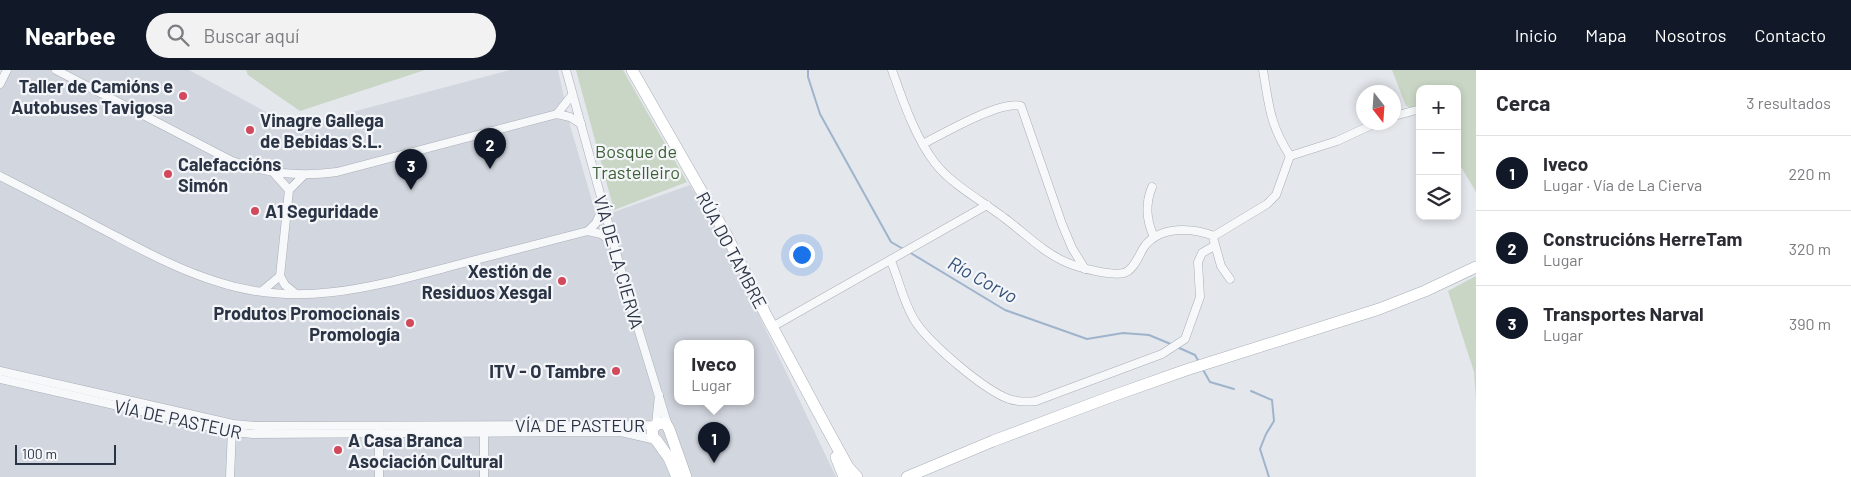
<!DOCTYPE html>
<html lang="es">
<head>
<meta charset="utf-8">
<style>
  :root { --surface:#fff; --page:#f2f2f3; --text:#2b2b33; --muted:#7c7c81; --line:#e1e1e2; --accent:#111827 }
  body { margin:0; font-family:Barlow,sans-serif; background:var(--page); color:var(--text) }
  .controls { position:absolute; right:15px; top:15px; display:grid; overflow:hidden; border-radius:10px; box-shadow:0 2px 8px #0003 }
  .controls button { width:45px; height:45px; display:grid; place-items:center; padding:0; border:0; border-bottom:1px solid var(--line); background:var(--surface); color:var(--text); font:25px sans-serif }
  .compass { position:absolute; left:1356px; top:15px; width:45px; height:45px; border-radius:50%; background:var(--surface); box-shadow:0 2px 8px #0003; rotate:163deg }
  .scale { position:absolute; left:15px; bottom:12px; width:101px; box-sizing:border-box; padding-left:5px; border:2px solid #2b3445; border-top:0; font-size:14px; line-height:18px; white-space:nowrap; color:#2b3445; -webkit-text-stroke:4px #f4f6f9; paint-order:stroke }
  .you { position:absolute; left:801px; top:184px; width:18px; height:18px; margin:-12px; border:4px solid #fff; border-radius:50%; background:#1a73e8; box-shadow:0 0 0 8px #1a73e833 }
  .badge { display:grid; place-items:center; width:32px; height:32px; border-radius:50%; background:var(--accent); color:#fff; font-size:16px; font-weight:700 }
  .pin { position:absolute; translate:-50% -41px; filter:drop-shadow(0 1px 2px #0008) }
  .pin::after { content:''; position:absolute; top:26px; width:18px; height:15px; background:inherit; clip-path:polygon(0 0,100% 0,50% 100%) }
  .popup { position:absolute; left:674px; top:270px; width:80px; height:65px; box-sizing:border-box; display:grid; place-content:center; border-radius:10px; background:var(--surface); filter:drop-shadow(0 1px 4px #0005); font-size:16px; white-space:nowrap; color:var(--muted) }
  .popup b { font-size:19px; color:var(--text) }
  .popup::after { content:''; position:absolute; left:50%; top:100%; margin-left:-10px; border:10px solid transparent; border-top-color:var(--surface) }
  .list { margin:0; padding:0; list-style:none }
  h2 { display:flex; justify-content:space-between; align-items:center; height:65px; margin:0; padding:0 20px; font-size:21px }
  h2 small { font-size:16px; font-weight:400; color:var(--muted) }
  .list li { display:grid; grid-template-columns:32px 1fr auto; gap:15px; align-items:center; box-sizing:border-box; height:75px; padding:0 20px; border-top:1px solid var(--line) }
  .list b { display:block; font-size:19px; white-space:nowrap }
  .list p { margin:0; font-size:16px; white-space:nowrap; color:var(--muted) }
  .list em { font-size:16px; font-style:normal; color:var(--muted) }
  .icon { flex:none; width:28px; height:28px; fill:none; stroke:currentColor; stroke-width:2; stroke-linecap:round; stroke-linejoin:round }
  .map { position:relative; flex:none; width:1476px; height:407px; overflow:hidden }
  header { display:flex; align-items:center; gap:30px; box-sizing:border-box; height:70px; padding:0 25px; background:var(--accent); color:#fff }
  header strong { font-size:24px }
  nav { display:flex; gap:28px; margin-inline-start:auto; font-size:18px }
  .search { width:350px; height:45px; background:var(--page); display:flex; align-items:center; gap:12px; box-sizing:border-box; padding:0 18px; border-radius:28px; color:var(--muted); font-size:19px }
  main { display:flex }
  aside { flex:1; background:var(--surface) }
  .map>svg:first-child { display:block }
  .built { fill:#d2d6de; fill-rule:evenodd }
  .green { fill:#c9d6c5 }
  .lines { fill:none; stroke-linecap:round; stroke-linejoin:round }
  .stream { stroke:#9fb4cc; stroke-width:2 }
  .street-casing { stroke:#a9aeb7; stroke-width:9 }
  .secondary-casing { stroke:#a9aeb7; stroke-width:12 }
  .street { stroke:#f7f8fa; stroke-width:8 }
  .secondary { stroke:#fff; stroke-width:11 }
  .poi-dot { fill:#d1495b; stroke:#f4f6f9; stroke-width:2 }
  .labels { text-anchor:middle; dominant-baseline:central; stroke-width:4.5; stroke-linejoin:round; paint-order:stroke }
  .poi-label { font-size:18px; font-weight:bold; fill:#2b3445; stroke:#f4f6f9; text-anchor:end }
  .park-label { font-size:18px; fill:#3f6138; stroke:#f4f6f9 }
  .street-label { font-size:18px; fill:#2b3445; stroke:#f4f6f9 }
  .water-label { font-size:19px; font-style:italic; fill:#34527a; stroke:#f4f6f9 }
</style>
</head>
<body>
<header>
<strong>Nearbee</strong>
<div class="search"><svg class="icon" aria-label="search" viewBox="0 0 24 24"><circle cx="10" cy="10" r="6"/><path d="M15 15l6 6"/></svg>Buscar aquí</div>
<nav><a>Inicio</a><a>Mapa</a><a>Nosotros</a><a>Contacto</a></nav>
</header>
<main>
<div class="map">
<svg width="1476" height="407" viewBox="0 0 1476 407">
  <rect width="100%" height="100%" fill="#e4e7ec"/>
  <path class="built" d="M8,0H189L286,53L307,54L510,0H558L570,55L597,148L690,115L726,176L836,407H0V14ZM678,274H750V332H678Z"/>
  <g class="green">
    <path d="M246,0H425L300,41L248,5Z"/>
    <path d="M576,0H623L687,112L614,140Z"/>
    <path d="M1392,0H1476V122L1457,90V19H1420V42L1406,36Z"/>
    <path d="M1476,206V332L1474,302L1448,221Z"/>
  </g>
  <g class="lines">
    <g class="stream">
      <path d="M808,0V7L820,44L891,172L905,180"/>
      <path d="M909,182L1005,240L1087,269L1123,263L1149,265L1173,275"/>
      <path d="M1177,277L1195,285L1199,292"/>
      <path d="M1202,298L1210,312L1234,319"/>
      <path d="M1251,321L1272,330L1274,351L1266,364L1260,379L1269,407"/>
    </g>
    <g class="street-casing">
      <g id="street">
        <path d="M56,0L232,91C267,104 300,107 337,102L557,44L570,47L581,54"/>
        <path d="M566,0L629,229L668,356"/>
        <path d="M892,0C903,31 915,67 935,93C951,114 982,131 1003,147C1024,162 1043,183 1068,193C1080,198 1111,206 1124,203C1134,200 1139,185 1144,177C1160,155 1193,158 1214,166"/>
        <path d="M1263,0C1269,36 1270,55 1290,86"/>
        <path d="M0,14L7,0"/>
        <path d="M557,44L572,25"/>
        <path d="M1394,46L1417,40"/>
        <path d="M923,74C942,64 1001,30 1021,36L1062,154L1072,178L1085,199"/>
        <path d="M1290,86L1337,71L1378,52"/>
        <path d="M274,103L289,120"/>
        <path d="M0,106C33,123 65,139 98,157C137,177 175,199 218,212C300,239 376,216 456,195C500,184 544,172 588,161L601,164L614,173"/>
        <path d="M1152,117C1145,134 1146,150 1154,167"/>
        <path d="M588,161L596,153L603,138"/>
        <path d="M1214,166L1267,134L1276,125L1290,86"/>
        <path d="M1214,171L1221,196L1230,209"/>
        <path d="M891,191C899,210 904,234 915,251C930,274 984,320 1009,329C1018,332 1027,332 1036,331L1162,284L1185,269L1200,227L1198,192L1202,183L1214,176"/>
        <path d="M262,221L280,206"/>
        <path d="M296,224L285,215L280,206L289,120L304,105"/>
        <path d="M772,257L987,135"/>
        <path d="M0,301L233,354L257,356L656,355L659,325"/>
        <path d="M0,309L232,362L253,364L621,362L656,370"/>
        <path d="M230,407L232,359"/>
        <path d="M379,407V362"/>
        <path d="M484,407V359"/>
      </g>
    </g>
    <g class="secondary-casing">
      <g id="secondary">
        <path d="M632,0L727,166L766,245L825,355L848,397L857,407"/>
        <path d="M836,387L844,407"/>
        <path d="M677,407L669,388L657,371L653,367L652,359L658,353L666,354L669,359L686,407"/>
        <path d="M907,407L993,371L1107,328L1186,300L1379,239L1425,221L1476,197"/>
      </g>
    </g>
    <use href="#street" class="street"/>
    <use href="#secondary" class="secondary"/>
  </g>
  <g class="poi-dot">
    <circle cx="183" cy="26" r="5"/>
    <circle cx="250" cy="60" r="5"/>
    <circle cx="168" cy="104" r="5"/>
    <circle cx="255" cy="141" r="5"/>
    <circle cx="562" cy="211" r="5"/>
    <circle cx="410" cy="253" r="5"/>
    <circle cx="616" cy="301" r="5"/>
    <circle cx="338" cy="380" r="5"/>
  </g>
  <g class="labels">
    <g class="poi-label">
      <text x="173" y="16">Taller de Camións e<tspan x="173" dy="21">Autobuses Tavigosa</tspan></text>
      <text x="260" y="50" text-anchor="start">Vinagre Gallega<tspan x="260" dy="21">de Bebidas S.L.</tspan></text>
      <text x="178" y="94" text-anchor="start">Calefaccións<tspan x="178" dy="21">Simón</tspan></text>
      <text x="265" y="141" text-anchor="start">A1 Seguridade</text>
      <text x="552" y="201">Xestión de<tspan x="552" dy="21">Residuos Xesgal</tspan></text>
      <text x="400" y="243">Produtos Promocionais<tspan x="400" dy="21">Promología</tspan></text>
      <text x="606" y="301">ITV - O Tambre</text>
      <text x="348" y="370" text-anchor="start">A Casa Branca<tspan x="348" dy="21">Asociación Cultural</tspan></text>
    </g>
    <g class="park-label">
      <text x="636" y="81">Bosque de<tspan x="636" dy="21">Trastelleiro</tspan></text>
    </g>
    <g class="street-label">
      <text transform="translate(732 180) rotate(62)">RÚA DO TAMBRE</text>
      <text transform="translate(619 192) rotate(74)">VÍA DE LA CIERVA</text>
      <text transform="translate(178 349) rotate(12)">VÍA DE PASTEUR</text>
      <text x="580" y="355">VÍA DE PASTEUR</text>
    </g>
    <g class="water-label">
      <text transform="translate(983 209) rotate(29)">Río Corvo</text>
    </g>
  </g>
</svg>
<div class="controls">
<button>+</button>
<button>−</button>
<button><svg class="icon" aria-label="layers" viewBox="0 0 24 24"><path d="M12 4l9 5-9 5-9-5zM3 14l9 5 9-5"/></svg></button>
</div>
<svg class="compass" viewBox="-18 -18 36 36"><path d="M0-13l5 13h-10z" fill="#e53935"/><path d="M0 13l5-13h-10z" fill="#7c7c81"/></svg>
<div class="scale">100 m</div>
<div class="you"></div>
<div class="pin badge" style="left:714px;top:393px">1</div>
<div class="popup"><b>Iveco</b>Lugar</div>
<div class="pin badge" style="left:490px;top:99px">2</div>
<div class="pin badge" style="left:411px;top:120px">3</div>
</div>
<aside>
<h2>Cerca<small>3 resultados</small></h2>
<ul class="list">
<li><span class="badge">1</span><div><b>Iveco</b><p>Lugar · Vía de La Cierva</p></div><em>220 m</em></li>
<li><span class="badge">2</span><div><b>Construcións HerreTam</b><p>Lugar</p></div><em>320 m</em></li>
<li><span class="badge">3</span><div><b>Transportes Narval</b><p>Lugar</p></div><em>390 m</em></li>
</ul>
</aside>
</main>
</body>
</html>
